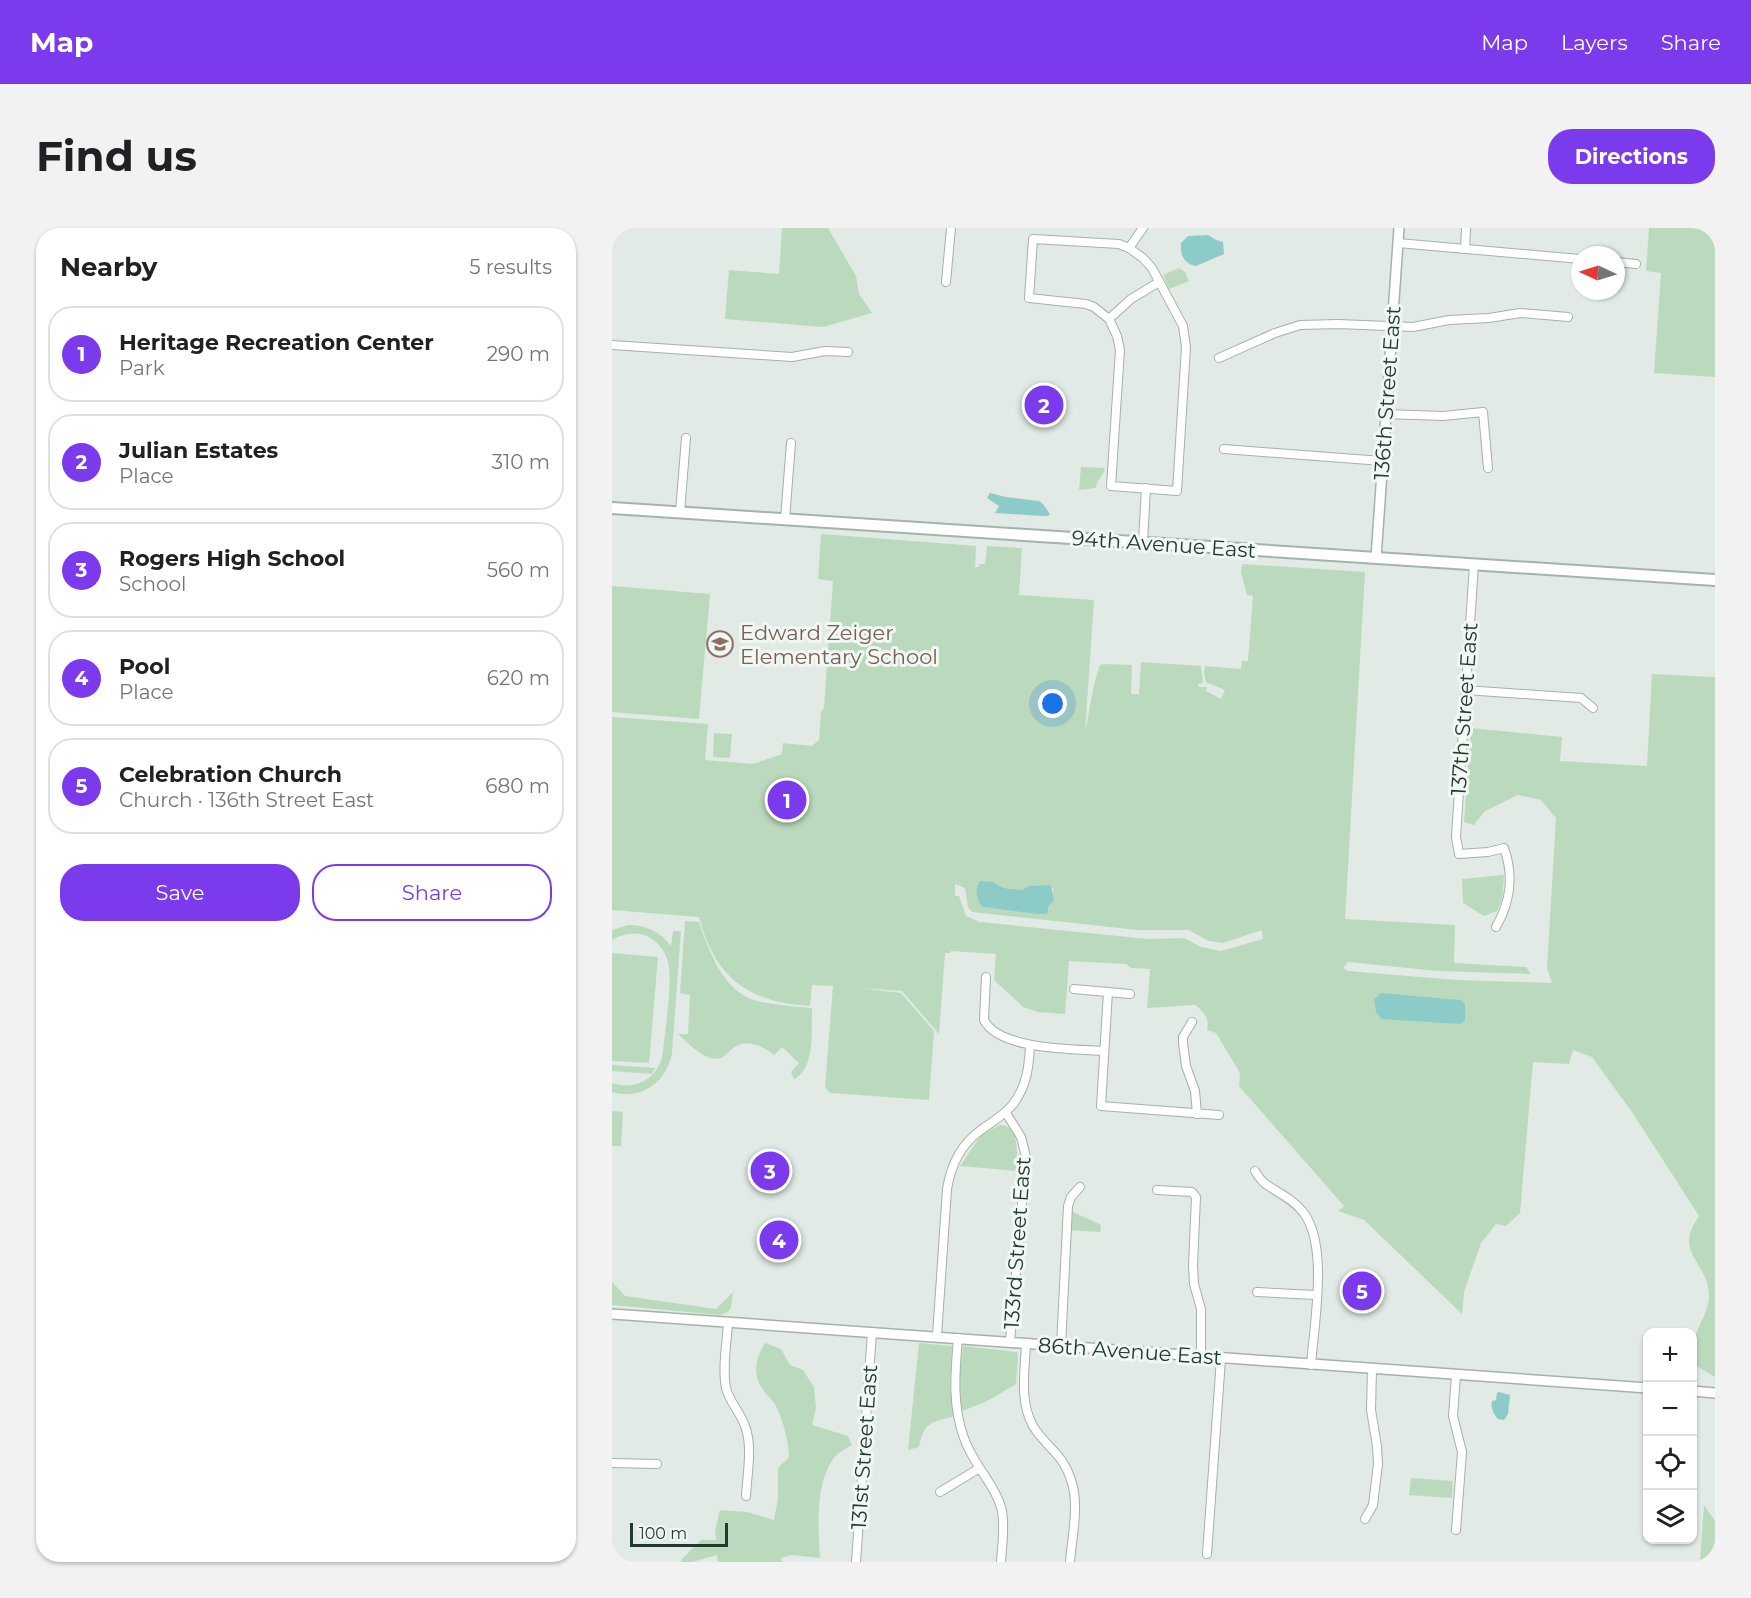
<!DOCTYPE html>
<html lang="en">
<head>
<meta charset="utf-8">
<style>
  :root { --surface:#fff; --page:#f2f2f2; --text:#202124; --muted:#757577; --line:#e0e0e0; --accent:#7c3aed }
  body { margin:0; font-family:Montserrat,sans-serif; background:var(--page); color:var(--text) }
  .controls { position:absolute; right:18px; bottom:18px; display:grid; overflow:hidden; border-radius:12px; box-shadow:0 2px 4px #0004 }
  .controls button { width:54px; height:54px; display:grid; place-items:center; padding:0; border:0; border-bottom:2px solid var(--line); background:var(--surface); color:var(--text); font:30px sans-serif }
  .compass { position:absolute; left:959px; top:18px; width:54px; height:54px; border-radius:50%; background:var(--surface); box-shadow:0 2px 4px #0004; rotate:274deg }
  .scale { position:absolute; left:18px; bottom:15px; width:98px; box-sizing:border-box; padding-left:6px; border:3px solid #233a2f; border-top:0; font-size:16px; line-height:21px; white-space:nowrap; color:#233a2f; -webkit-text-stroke:4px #f1f7f3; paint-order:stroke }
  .you { position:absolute; left:441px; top:476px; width:21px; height:21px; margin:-15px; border:4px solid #fff; border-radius:50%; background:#1a73e8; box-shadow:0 0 0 9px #1a73e833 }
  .badge { display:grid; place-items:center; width:39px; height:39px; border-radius:50%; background:var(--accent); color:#fff; font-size:20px; font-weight:700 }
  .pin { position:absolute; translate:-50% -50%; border:3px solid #fff; box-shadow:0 2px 6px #0006 }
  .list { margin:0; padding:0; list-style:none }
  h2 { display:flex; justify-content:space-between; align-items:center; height:78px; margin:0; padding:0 24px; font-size:26px }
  h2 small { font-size:20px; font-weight:400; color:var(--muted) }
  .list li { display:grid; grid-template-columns:39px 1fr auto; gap:18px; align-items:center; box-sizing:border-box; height:96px; margin:0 12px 12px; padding:0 12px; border:2px solid var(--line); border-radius:24px }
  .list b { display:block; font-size:22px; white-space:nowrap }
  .list p { margin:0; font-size:20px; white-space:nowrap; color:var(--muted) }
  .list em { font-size:20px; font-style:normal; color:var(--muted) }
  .actions { display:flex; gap:12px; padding:18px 24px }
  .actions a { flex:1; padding:14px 0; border:2px solid var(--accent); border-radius:24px; text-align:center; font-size:21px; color:var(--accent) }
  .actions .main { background:var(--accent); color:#fff }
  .icon { flex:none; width:33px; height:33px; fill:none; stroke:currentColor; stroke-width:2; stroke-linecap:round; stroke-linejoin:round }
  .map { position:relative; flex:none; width:1103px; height:1334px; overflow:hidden; border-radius:24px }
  header { display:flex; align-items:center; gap:36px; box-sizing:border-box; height:84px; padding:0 30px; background:var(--accent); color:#fff }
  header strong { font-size:28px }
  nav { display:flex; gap:33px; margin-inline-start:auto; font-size:21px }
  .intro { display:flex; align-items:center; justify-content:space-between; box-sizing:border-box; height:144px; padding:0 36px }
  h1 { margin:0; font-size:42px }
  .button { padding:15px 27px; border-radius:24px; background:var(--accent); color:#fff; font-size:21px; font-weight:700 }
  main { display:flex; gap:36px; padding:0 36px }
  aside { flex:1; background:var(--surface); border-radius:24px; box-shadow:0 2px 4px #0004 }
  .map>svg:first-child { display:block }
  .green { fill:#bbdabd; fill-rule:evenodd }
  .water { fill:#8dcbc9 }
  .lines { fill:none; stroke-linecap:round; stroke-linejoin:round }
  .minor-casing { stroke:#a4b2aa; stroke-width:10 }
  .tertiary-casing { stroke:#a4b2aa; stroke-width:12 }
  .secondary-casing { stroke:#a1b5aa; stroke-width:14 }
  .minor { stroke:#fff; stroke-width:8 }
  .tertiary { stroke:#fff; stroke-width:9 }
  .secondary { stroke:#fff; stroke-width:10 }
  .labels { text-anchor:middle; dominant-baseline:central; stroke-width:6; stroke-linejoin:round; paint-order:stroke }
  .street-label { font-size:21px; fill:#233a2f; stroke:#f1f7f3 }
  .education-label { font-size:21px; fill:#785e54; stroke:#f1f7f3; text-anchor:start }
</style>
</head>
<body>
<header>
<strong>Map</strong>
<nav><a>Map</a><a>Layers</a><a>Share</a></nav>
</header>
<div class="intro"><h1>Find us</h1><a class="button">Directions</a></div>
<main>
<aside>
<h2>Nearby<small>5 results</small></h2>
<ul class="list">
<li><span class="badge">1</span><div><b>Heritage Recreation Center</b><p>Park</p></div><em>290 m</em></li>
<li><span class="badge">2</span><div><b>Julian Estates</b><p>Place</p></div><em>310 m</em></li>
<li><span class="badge">3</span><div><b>Rogers High School</b><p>School</p></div><em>560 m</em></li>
<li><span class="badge">4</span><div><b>Pool</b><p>Place</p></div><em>620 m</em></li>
<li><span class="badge">5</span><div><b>Celebration Church</b><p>Church · 136th Street East</p></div><em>680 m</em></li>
</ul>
<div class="actions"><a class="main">Save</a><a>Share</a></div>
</aside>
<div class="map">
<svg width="1103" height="1334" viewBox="0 0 1103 1334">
  <rect width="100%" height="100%" fill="#e1eae4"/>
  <g class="green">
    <path d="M170,0H216L244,48L247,66L260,85L211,99L113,91L117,42L167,46Z"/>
    <path d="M1037,0H1103V149L1042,145L1049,45L1034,43Z"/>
    <path d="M567,40L573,44L577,53L557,61L551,47Z"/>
    <path d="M469,239L493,240C492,248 484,251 484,260L467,262Z"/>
    <path d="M209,306L364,318L363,339H367V336H373L375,318L410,320L407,367L482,372L473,505L482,456L488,437L491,436L520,437L519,466H527L529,434L589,438L591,455L586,456L587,459H595L594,463L609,471L613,462L594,454L592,445L593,438L629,441L630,433H636L641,368L635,367L629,344L630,336L753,344L733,691L843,697L842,735L914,739L919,746L826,743L736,734L731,740L736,743L845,752L940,755L935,740L944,590L929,572L906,567L873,583L862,597L852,594L859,500L950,509L948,533L1035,538L1040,446L1103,449V1149C1096,1144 1084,1140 1081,1132C1075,1109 1096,1091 1097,1069C1097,1032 1060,1027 1087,988L1020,884L980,829L961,822L957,836L921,834L908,985L894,998L884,996L869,1015L852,1064L850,1086L752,992L726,983L732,978L627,858L628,845L604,805L595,802C598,790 592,784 583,777L535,780L538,741L519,740L514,736L457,733L453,786L426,784L411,779L382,752L384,726L339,723L338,725H333L327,806L290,763L247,760L289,765L322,803L317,872L218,865L213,859L221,758L200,757L198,778C136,774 103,750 87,689L0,682V489L96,496L93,532L141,536L170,526L171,515L200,518L207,512L209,484L212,480L221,353L206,351ZM381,654L392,660L410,662L417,658L441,660V669L435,685L424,686L370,679ZM343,656L353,660L356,679L360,684L525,702H576L597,713L611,715L650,702L651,711L609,723L589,719L572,710L536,711L368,694L354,688L347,668H343Z"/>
    <path d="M0,358L98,366L87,491L0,484Z"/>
    <path d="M102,505L120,506L118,530L101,529Z"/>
    <path d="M892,647L890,671L885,683L872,688L851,675L850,651Z"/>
    <path d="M73,693L87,694C97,723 111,764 145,773C162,777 182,779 200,780C199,801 204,840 182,851L179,844L187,835L170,819L162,827C150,818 134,809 120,821C116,824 113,829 109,830C94,835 76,815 66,806H76L78,767L68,765Z"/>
    <path d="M16,697C35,697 48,704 59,718L61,703H69L60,825C55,854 29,873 0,864V855C25,863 47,850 51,824C53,803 61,752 56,734C53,722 44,711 32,707C21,704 10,706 0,712V702Z"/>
    <path d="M0,725L46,729L37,835L0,833Z"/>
    <path d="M0,837L43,840L40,846L0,843Z"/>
    <path d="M0,883L11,884L9,918H0Z"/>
    <path d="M388,897C408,897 405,927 405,943L348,938L369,907Z"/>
    <path d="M457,982L489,997L488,1004L456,1002Z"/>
    <path d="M0,1054L13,1068L104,1081L121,1064L119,1080L116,1084L108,1087L0,1077Z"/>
    <path d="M153,1115L169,1121L178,1137L191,1142L202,1159L204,1180L200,1197L236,1208L240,1217C234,1221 225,1225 221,1231C203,1257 206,1300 208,1330L180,1327L169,1330L170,1334H106L105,1327L80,1334H70L69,1332L89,1312H104L103,1302L108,1282L135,1284L162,1292L166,1271V1240L177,1229C176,1210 172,1196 164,1178C161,1172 156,1169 152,1163C140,1147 143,1131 153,1115Z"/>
    <path d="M307,1115L340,1118L338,1161L342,1188C319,1195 312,1193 307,1219L296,1222Z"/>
    <path d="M351,1118L405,1124L406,1129L404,1156L377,1172L351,1183C344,1163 349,1137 351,1118Z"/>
    <path d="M799,1250L841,1253L840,1270L797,1267Z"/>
    <path d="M1092,1277L1103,1293V1334H1088Z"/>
  </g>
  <g class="water">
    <path d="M596,7L604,12L611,14L612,26L584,38C572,36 568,27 569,15L576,8Z"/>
    <path d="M378,265L394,269L427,273L431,276L438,286L436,288H431L383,285L387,278L375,270Z"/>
    <path d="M368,653L381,654L392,660L410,662L417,658L439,657L442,672L437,678L435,686H424L370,679C365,672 362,661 368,653Z"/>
    <path d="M769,765L849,772L853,776V793L848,796L769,791L764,784L762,771Z"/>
    <path d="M887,1164L898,1167L896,1186L892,1192L886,1191C882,1187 878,1179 880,1173L884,1172L885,1165Z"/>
  </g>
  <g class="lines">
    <g class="minor-casing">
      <g id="minor">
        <path d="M531,0L517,20L507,16L421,11L417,70L474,76L482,79L497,91L519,71L547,54"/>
        <path d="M786,15L968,31"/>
        <path d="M853,21L854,0"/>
        <path d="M1004,34L1024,36"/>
        <path d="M334,54L339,0"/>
        <path d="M497,91L505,108L508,122L499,258L565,263L574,119L571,98L540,40L531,30L517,20"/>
        <path d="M0,117L180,129L213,123L236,124"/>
        <path d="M607,130L663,105L688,97L726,96L801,99L837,92L877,90L908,85L956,89"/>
        <path d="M773,186L831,188L871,184L876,240"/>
        <path d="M612,221L770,233"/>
        <path d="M68,284L74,210"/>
        <path d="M173,291L179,215"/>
        <path d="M531,314L534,260"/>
        <path d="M862,336L844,609L847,626L876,624L892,620C902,648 899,673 884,699"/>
        <path d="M853,462L969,470L981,480"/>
        <path d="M374,749L372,792C387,822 462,821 492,823"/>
        <path d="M462,761L518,766"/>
        <path d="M496,764L489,878L607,887"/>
        <path d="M580,794L571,809V815L574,838L583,863L585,886"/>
        <path d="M394,885L409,909L414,929L398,1114"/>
        <path d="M643,943C646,948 650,954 655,957C668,966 681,971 691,984C717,1017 702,1096 699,1137"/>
        <path d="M545,962L580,964L584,969L581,1037L582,1056L589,1081V1129"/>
        <path d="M645,1064L704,1067"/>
        <path d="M116,1094C115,1115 110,1139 114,1160C117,1173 128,1184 133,1198C141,1219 135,1246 134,1268"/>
        <path d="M325,1108L335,961C339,937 349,916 369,902C381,893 393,887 402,875C415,857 417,838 418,817"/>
        <path d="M346,1110C343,1145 340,1177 352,1210C361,1237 384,1257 390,1283C393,1300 390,1318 389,1334"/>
        <path d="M414,1115C413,1142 407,1173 421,1198C435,1221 451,1224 460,1255C467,1279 460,1309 458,1334"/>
        <path d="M449,1118L456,978L459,969L468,959"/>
        <path d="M0,1235L45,1236"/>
        <path d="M328,1264L366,1241"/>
        <path d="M753,1291L761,1277L766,1236L765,1218L759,1182L760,1141"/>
        <path d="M844,1302L850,1224L841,1188L844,1147"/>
        <path d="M595,1326L609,1131"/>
        <path d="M244,1334L260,1104"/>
      </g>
    </g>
    <g class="tertiary-casing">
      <g id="tertiary">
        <path d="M764,330L787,0"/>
        <path d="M0,1086L1036,1160"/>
        <path d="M1080,1163L1103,1165"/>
      </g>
    </g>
    <g class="secondary-casing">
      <path id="secondary" d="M0,280L1103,352"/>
    </g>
    <use href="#minor" class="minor"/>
    <use href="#tertiary" class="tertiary"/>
    <use href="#secondary" class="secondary"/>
  </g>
  <defs>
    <g id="school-ring" transform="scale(1.35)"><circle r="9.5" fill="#f1f7f3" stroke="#8d6e63" stroke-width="1.5"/><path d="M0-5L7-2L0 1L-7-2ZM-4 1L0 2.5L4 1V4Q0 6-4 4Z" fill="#8d6e63"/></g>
  </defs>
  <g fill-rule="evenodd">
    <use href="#school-ring" x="108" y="416"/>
  </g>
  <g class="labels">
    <g class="street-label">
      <text transform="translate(775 165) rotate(-86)">136th Street East</text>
      <text transform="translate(552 316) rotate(4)">94th Avenue East</text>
      <text transform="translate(852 481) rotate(-86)">137th Street East</text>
      <text transform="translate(405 1015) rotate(-86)">133rd Street East</text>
      <text transform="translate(518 1123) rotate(4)">86th Avenue East</text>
      <text transform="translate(252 1219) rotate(-86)">131st Street East</text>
    </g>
    <g class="education-label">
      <text x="128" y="404">Edward Zeiger<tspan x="128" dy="24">Elementary School</tspan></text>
    </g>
  </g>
</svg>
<div class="controls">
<button>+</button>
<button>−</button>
<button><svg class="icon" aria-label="locate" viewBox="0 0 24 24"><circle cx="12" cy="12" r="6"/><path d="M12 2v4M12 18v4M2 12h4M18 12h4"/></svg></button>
<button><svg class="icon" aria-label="layers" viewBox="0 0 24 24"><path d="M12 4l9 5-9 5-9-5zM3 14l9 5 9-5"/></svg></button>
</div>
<svg class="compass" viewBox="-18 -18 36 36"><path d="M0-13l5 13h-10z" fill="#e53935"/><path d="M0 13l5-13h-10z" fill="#757577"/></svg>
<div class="scale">100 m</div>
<div class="you"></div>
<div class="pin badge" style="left:175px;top:572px">1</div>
<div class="pin badge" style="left:432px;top:177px">2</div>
<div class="pin badge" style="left:158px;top:943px">3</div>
<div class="pin badge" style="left:167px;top:1012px">4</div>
<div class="pin badge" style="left:750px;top:1063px">5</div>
</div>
</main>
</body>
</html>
